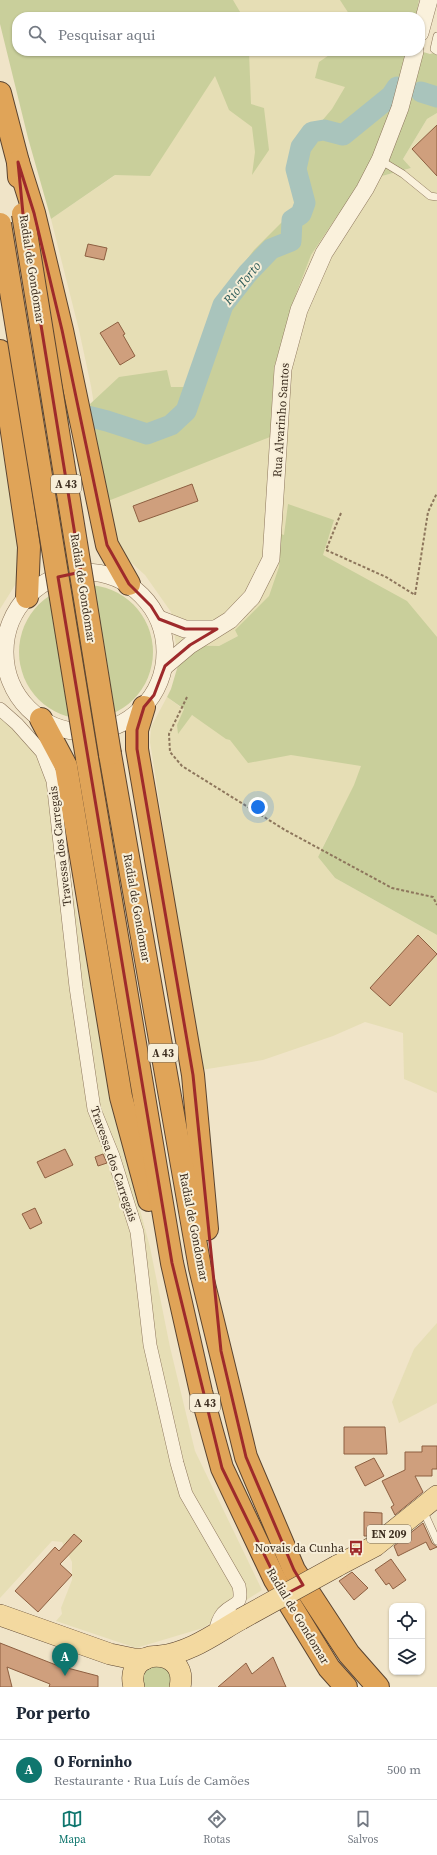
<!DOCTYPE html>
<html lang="pt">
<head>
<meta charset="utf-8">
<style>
  :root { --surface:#fff; --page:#f6f6f7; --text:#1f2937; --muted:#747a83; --line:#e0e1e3; --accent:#0f766e }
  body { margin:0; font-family:"Source Serif 4",serif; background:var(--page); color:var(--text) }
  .controls { position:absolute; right:12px; bottom:12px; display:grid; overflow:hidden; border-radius:8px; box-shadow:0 1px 3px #0004 }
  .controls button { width:36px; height:36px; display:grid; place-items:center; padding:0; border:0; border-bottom:1px solid var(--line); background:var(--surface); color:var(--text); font:20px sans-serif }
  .you { position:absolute; left:258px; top:807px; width:14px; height:14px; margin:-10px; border:3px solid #fff; border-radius:50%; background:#1a73e8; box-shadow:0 0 0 6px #1a73e833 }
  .badge { display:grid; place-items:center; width:26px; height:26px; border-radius:50%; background:var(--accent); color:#fff; font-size:13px; font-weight:700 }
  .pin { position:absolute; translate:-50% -33px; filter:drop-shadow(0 1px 2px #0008) }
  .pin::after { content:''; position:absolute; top:21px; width:14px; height:12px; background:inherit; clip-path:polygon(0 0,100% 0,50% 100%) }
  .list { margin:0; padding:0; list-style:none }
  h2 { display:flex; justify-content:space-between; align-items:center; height:52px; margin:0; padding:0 16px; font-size:17px }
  h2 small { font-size:13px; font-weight:400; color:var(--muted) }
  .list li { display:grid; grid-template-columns:26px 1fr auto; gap:12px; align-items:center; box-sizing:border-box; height:60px; padding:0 16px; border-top:1px solid var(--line) }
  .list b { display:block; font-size:15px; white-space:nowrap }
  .list p { margin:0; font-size:13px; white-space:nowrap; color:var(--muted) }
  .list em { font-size:13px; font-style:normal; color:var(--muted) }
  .icon { flex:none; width:22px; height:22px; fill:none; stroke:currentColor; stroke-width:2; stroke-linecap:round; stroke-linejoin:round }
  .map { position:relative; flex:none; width:437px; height:1687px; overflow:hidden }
  .search { position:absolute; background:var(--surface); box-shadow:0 1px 3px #0004; left:12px; right:12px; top:12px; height:44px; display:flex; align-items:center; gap:10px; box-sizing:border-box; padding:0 14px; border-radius:16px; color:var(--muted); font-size:15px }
  .sheet { height:112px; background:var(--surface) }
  nav { display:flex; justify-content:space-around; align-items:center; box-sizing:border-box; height:56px; border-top:1px solid var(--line); background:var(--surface); font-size:11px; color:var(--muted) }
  nav a { display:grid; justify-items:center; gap:2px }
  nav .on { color:var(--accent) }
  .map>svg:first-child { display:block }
  .farmland { fill:#e6deb5 }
  .green { fill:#c9cf9b }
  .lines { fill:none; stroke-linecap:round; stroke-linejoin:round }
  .river { stroke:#a9c4bc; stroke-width:21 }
  .building { fill:#cf9f7d; stroke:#8d5f41 }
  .service-casing { stroke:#8d765c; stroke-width:8 }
  .minor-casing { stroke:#8d765c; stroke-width:14 }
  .tertiary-casing { stroke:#8d765c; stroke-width:18 }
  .primary-casing { stroke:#5b4430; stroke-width:22 }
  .motorway-casing { stroke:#5b4430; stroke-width:24 }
  .path { stroke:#8d765c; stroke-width:2; stroke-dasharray:3 2; stroke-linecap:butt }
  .service { stroke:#faf1dc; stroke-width:7 }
  .minor { stroke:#faf1dc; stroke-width:13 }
  .tertiary { stroke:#faf1dc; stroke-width:17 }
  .primary { stroke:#f3d9a0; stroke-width:21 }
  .motorway { stroke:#e0a458; stroke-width:22 }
  .primary-bridge-casing { stroke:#5b4430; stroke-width:22; stroke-linecap:butt }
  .motorway-bridge-casing { stroke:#5b4430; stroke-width:24; stroke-linecap:butt }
  .primary-bridge { stroke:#f3d9a0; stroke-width:21 }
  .motorway-bridge { stroke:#e0a458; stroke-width:22 }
  .marked { fill:none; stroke:#9e2a2b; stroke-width:3; stroke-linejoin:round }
  .labels { text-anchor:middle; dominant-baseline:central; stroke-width:4; stroke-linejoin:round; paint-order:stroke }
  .shield { fill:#f7eed8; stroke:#756857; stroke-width:1 }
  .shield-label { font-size:11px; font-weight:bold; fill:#3d2e20 }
  .street-label { font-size:12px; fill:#3d2e20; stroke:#f7eed8 }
  .poi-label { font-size:12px; fill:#3d2e20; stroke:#f7eed8; text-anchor:end }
  .water-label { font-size:13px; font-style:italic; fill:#2f5d5a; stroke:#f7eed8 }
</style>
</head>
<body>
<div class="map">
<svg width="437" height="1687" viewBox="0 0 437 1687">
  <rect width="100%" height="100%" fill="#f0e4c8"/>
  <g class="farmland">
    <path d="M221,0H343L354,17H216Z"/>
    <path d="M201,51H355L364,181L411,168L403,159L427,119L437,113V643L280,537L279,574L270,611L238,636L219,646L176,645L171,612L145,575L123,555L115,537L91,386L79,330L51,219L114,176Z"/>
    <path d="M0,440L24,555L22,574L0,609Z"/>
    <path d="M167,697L191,715L370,767L332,828L318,857L335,878L437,935V1093L404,1079L403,1033L365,1022L333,1036L263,1060L201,1070L150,742L151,727Z"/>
    <path d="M0,715L38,748L56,781L73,893L112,1094L126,1158L150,1247L170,1347L195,1451L262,1590L203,1628L136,1648L56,1621L62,1614L61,1608L72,1580V1562L62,1542L52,1541L0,1598Z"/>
    <path d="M437,1323V1403L399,1423L392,1402L414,1349Z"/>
  </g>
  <g class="green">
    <path d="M0,0H233L243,17H17V51H249L251,104L264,108L269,150L252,175L255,152L252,127L229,110L215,76L150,176L115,175L51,219L28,138L0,24Z"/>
    <path d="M340,0H419L416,17H351Z"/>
    <path d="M335,51H420L430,54L437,52V113L427,119L403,159L411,168L364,181L345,215L339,213L311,255L293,302L274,368L270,437L108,501L90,404L119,377L167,370L171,387H183L195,398L226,308L231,280L254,250L300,204L291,167L294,159V153L298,149L305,129L321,122L332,109L345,87L315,78L319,62Z"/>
    <path d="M288,504L334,520L323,555L407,601L437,637V935L335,878L318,857L354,785L361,766L291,755L248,763L230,740L226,739L192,715L178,734L177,725L184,709L167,697L171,689L179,662L176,645L219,646L238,636L235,630L269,596L279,567L281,534L284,535Z"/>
    <circle cx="86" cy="652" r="67"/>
    <path d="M156,1664L171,1672L170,1687H143L142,1683L145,1670Z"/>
  </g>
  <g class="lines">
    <g class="river">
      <path d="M421,92L437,97"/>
      <path d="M12,397L107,421L147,434L171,425L186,411L223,305L248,273L271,249L291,241L292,220L301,214L305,203L296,169L301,147L312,132L324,130L343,135L391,96L397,87"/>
    </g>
  </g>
  <g class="building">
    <path d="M437,125V176L412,149Z"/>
    <path d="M88,244L107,248L104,260L85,256Z"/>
    <path d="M118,322L125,334L123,335L135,356L120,365L100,333Z"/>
    <path d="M192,484L198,501L139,522L133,506Z"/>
    <path d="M418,935L437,954L390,1006L370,988Z"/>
    <path d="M65,1149L73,1165L45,1178L37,1162Z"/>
    <path d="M103,1154L107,1163L98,1166L95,1157Z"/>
    <path d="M35,1208L42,1223L30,1229L22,1214Z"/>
    <path d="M344,1427H385L387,1454H344Z"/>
    <path d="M422,1446H437V1469H432V1476H415L423,1492L395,1515L391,1507L394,1505L382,1481L405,1470V1452H422Z"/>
    <path d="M374,1458L384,1476L365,1486L355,1467Z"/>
    <path d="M364,1512L382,1513V1525L369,1536H364Z"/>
    <path d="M423,1523L432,1543L437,1547L430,1550L426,1542L398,1556L394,1546Z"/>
    <path d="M74,1534L82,1541L60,1564L72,1575L38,1612L15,1591L55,1547L59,1551Z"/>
    <path d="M391,1559L406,1580L393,1589L389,1583L386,1585L375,1570Z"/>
    <path d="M352,1572L368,1588L354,1600L339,1581Z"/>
    <path d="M0,1643L56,1665L98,1676V1687H49L50,1684L7,1667L12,1687H0Z"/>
    <path d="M273,1657L286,1687H218L246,1663L252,1674Z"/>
  </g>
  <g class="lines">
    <g class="service-casing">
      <g id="service">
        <path d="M437,36L434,49L437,51"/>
        <path d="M380,160L403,174L430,196L437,197"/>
        <path d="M423,1510L437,1541"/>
      </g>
    </g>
    <g class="minor-casing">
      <path id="minor" d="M0,709L17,724L42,752L53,781L76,987L94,1109L113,1156L137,1232L150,1345L177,1463L186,1494L239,1586C243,1607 235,1601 223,1613C218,1619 216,1626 215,1634"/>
    </g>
    <g class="tertiary-casing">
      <g id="tertiary">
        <path d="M420,33L429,0"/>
        <circle cx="85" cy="652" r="80"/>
        <path d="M159,619L185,629H215"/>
        <path d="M165,666L190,645L230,620L252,597L271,559L283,369L299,310L324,253L365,189L380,160L400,108L415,51"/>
      </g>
    </g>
    <g class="primary-casing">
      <g id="primary">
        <path d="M337,1566L375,1546L437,1496"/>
        <path d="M0,1615L110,1654L134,1659H145"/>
        <path d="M160,1656C190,1653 216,1633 241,1619"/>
        <path d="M134,1687C123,1647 189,1645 180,1687"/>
      </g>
    </g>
    <g class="motorway-casing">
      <g id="motorway">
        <path d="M0,93L18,162L19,177"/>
        <path d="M18,162L34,213L62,330L107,545L129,584"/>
        <path d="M0,351L29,547L27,597"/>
        <path d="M144,707L137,730V749L193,1075L207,1229"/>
        <path d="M41,719L66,766L121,1097L149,1200"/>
        <path d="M110,754L200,1268L246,1457L294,1570L349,1654L378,1687"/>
        <path d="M87,758L172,1263L201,1392L222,1468L275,1580L329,1668L346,1687"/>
      </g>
    </g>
    <g class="path">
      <path d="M341,513L326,550L386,577L415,595L428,512L437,493"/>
      <path d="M187,697L169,734L170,752L182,766L285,830L392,888L433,897L437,905"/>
    </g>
    <use href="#service" class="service"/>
    <use href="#minor" class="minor"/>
    <use href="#tertiary" class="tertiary"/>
    <use href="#primary" class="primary"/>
    <use href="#motorway" class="motorway"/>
    <g class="primary-bridge-casing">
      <path id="primary-bridge" d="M241,1619L337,1566"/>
    </g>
    <g class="motorway-bridge-casing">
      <g id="motorway-bridge">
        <path d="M23,214L110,754"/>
        <path d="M0,224L87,758"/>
      </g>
    </g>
    <use href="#primary-bridge" class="primary-bridge"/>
    <use href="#motorway-bridge" class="motorway-bridge"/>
  </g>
  <path class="marked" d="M18,162L34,213L62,330L107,545L129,584L151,606L159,619L185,629H217L190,645L165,666L154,695L144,707L137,730V749L193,1075L221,1351L246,1457L294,1570L303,1585L284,1595L222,1468L172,1263L58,577L81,572L23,214Z"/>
  <defs>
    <g id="bus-bare" transform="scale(1.2)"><path d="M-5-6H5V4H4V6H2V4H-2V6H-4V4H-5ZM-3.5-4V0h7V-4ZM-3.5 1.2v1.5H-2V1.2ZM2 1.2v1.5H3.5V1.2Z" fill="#9e2a2b" stroke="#f7eed8" stroke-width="2.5" paint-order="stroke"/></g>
  </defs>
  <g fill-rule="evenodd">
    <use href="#bus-bare" x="356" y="1548"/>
  </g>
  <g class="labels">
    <g class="shield">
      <rect x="51" y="475" width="30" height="18" rx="3"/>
      <rect x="148" y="1044" width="30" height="18" rx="3"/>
      <rect x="190" y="1394" width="30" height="18" rx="3"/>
      <rect x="367" y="1525" width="44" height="18" rx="3"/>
    </g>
    <g class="shield-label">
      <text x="66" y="484">A 43</text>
      <text x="163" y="1053">A 43</text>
      <text x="205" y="1403">A 43</text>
      <text x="389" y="1534">EN 209</text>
    </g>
    <g class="street-label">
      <text transform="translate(32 269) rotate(81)">Radial de Gondomar</text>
      <text transform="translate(281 420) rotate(-86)">Rua Alvarinho Santos</text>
      <text transform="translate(83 588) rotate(81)">Radial de Gondomar</text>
      <text transform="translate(60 846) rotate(-97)">Travessa dos Carregais</text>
      <text transform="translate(137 908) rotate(80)">Radial de Gondomar</text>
      <text transform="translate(114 1164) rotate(71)">Travessa dos Carregais</text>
      <text transform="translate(194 1227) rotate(79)">Radial de Gondomar</text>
      <text transform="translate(298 1616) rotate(59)">Radial de Gondomar</text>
    </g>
    <g class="poi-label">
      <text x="344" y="1548">Novais da Cunha</text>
    </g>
    <g class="water-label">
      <text transform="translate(242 283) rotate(-51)">Rio Torto</text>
    </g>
  </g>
</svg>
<div class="controls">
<button><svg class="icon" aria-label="locate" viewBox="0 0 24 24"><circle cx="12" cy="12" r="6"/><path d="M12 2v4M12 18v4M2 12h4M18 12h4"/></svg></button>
<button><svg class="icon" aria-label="layers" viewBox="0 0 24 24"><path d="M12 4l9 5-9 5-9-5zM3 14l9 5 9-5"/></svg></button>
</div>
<div class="you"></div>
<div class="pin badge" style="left:65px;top:1676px">A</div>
<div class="search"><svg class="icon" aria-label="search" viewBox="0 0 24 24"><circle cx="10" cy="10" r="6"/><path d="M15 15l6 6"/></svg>Pesquisar aqui</div>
</div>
<section class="sheet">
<h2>Por perto<small></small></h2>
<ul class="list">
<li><span class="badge">A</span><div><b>O Forninho</b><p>Restaurante · Rua Luís de Camões</p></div><em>500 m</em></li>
</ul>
</section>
<nav>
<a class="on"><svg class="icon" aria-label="map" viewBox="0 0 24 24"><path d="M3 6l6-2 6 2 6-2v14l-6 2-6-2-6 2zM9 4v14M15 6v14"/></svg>Mapa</a>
<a><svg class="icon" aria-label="directions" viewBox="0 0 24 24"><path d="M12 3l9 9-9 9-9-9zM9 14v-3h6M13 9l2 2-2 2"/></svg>Rotas</a>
<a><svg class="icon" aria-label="saved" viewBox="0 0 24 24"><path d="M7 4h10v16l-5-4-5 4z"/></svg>Salvos</a>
</nav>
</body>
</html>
